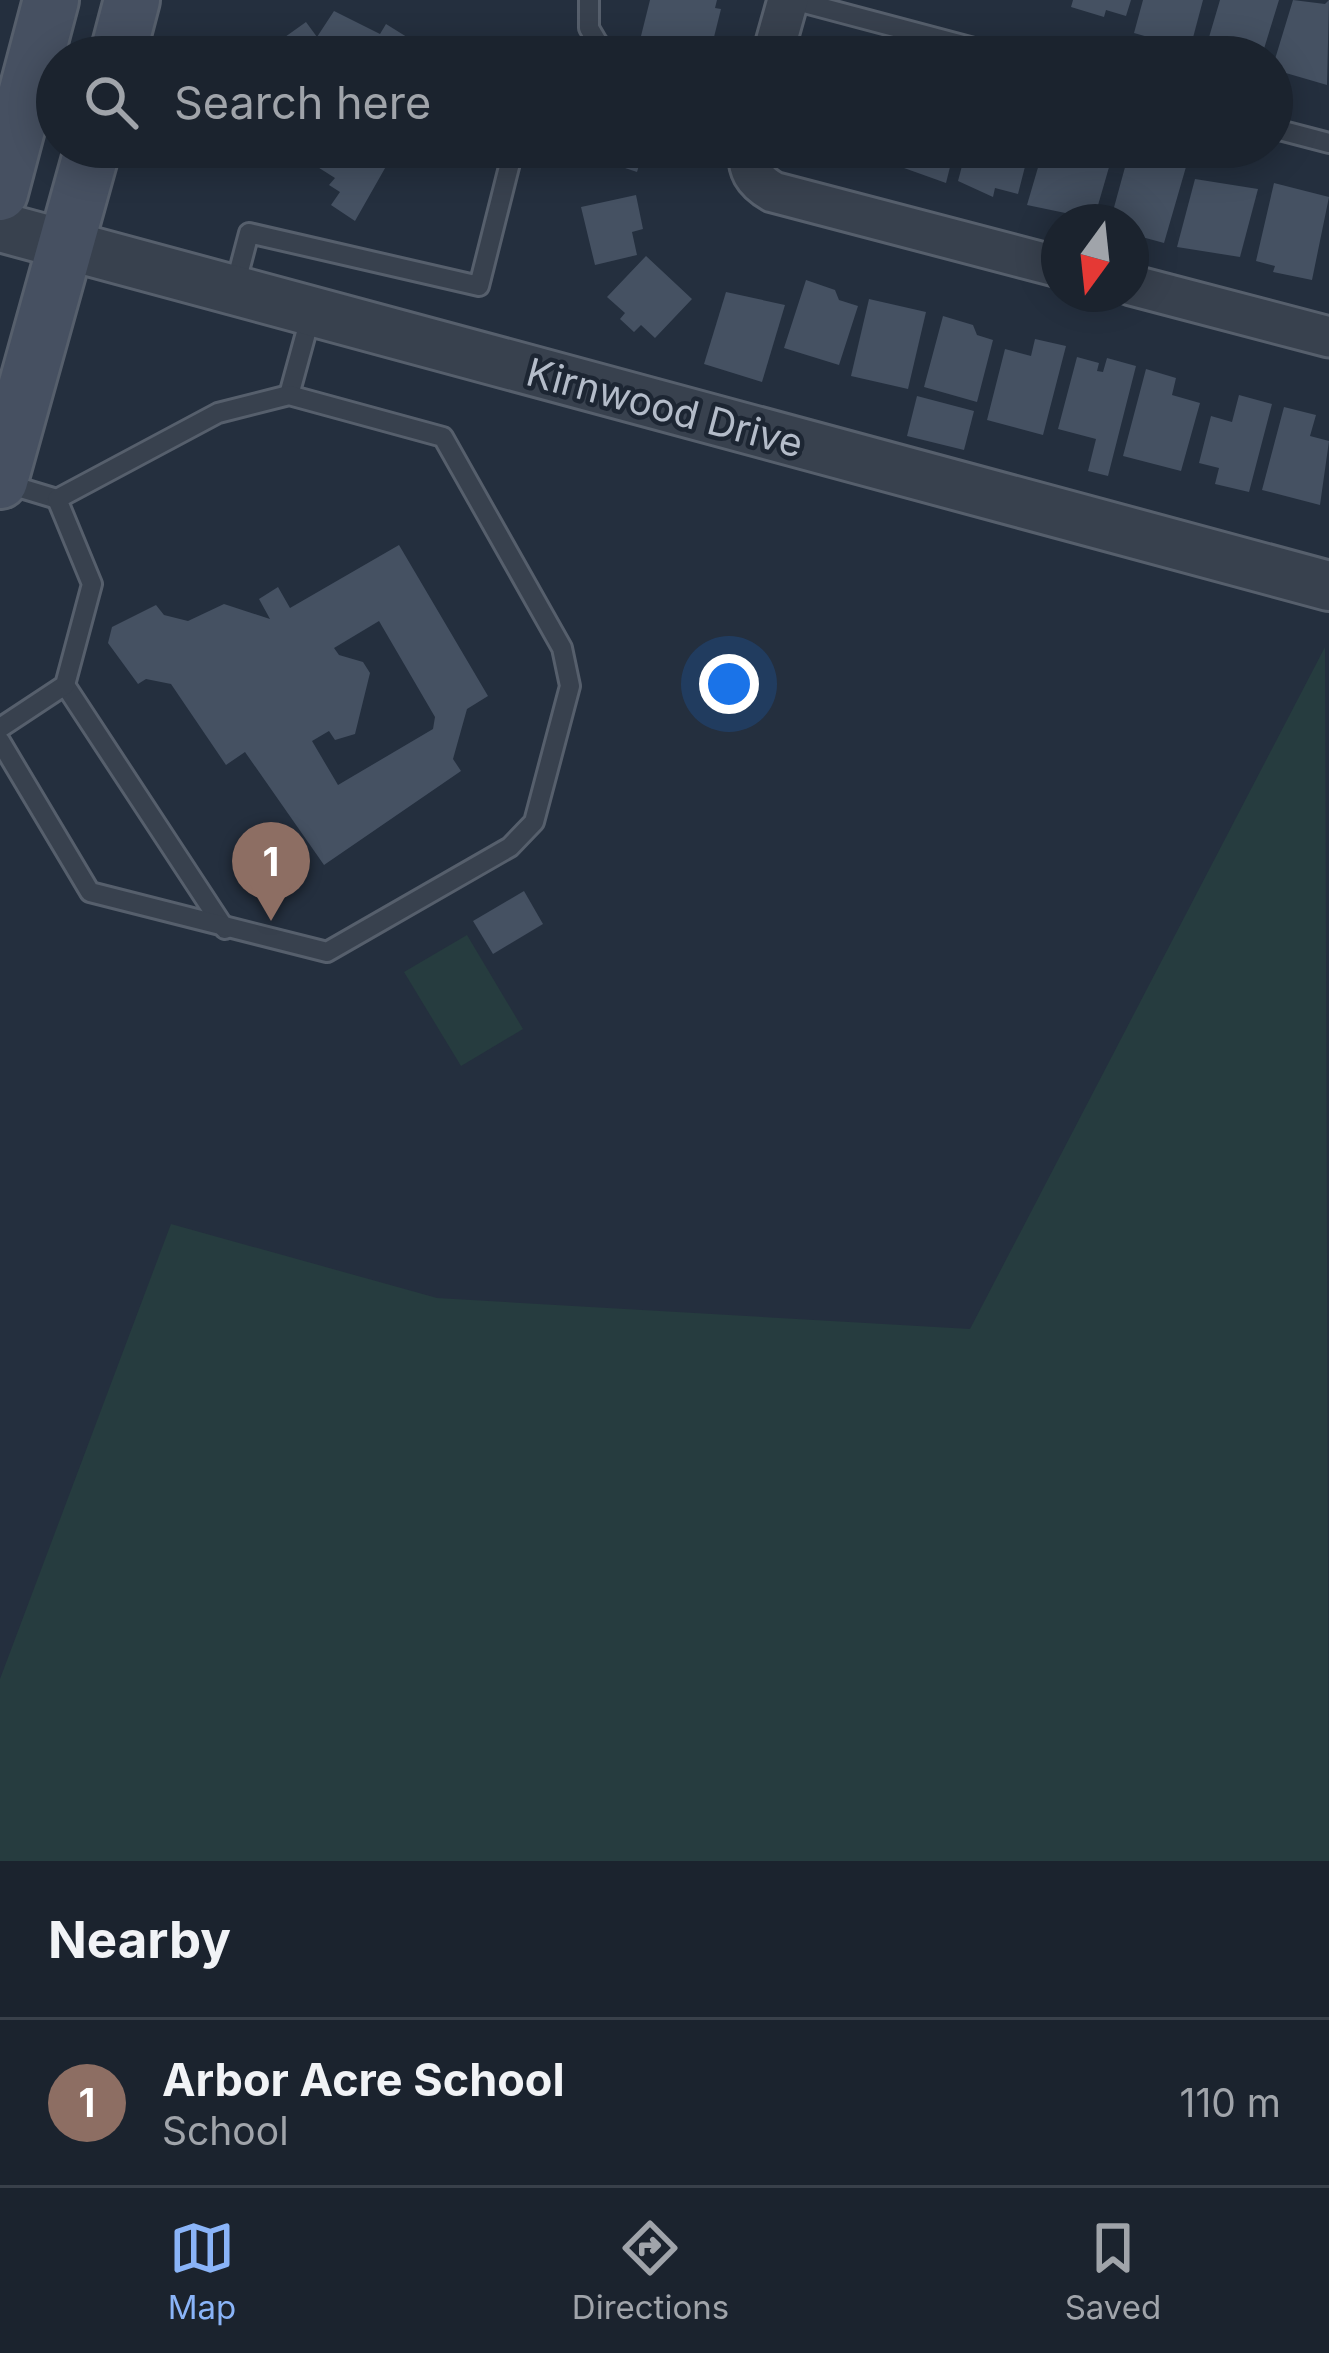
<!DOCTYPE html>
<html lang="en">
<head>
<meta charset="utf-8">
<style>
  :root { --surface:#1b232e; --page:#242b36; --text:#f1f3f6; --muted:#a0a4aa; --line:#39404a; --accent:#8ab4f8 }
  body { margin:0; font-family:Inter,sans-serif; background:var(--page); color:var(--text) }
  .compass { position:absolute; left:1041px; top:204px; width:108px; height:108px; border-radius:50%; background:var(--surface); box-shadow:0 6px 30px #0003; rotate:195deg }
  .you { position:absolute; left:729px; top:684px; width:42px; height:42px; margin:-30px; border:9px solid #fff; border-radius:50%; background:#1a73e8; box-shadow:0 0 0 18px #1a73e833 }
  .badge { display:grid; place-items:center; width:78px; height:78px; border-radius:50%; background:var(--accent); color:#fff; font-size:39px; font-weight:700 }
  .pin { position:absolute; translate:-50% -99px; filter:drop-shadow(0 3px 6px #0008) }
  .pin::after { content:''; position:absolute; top:63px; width:42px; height:36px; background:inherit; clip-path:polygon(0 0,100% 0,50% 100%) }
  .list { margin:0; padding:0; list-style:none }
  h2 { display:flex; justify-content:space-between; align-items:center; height:156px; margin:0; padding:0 48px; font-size:51px }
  h2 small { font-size:39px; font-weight:400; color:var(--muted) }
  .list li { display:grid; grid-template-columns:78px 1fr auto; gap:36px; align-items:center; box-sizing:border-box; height:168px; padding:0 48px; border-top:3px solid var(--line) }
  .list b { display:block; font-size:45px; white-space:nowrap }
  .list p { margin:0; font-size:39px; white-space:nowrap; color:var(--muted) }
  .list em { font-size:39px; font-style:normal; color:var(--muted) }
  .icon { flex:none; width:66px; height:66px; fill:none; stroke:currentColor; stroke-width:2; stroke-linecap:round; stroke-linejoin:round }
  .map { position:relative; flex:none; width:1329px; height:1861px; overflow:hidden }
  .search { position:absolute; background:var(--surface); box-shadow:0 6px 30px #0003; left:36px; right:36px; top:36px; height:132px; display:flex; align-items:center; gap:30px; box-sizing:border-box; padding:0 42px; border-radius:66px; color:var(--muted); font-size:45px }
  .sheet { height:324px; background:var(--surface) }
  nav { display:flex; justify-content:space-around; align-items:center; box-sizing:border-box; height:168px; border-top:3px solid var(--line); background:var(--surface); font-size:33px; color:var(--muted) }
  nav a { display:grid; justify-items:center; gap:6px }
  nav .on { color:var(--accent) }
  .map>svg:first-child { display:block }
  .green { fill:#263c3f }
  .building { fill:#455162; fill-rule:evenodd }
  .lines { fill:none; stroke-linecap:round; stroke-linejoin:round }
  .service-casing { stroke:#565f6c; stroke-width:24 }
  .minor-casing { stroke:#565f6c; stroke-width:45 }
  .tertiary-casing { stroke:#565f6c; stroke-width:54 }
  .secondary-casing { stroke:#565f6c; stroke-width:60 }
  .service { stroke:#38414e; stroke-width:18 }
  .minor { stroke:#38414e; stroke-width:39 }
  .tertiary { stroke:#38414e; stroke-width:48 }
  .secondary { stroke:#465061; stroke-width:54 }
  .labels { text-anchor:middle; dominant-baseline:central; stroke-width:9; stroke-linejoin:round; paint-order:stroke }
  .street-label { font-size:39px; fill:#b4bcc9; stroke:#1d2633 }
</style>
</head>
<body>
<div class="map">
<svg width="1329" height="1861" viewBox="0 0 1329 1861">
  <rect width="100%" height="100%" fill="#242f3e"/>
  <g class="green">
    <path d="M1325,647L1329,1861H0V1679L171,1224L437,1298L970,1329Z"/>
    <path d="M467,935L523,1029L461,1066L404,972Z"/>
  </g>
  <g class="building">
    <path d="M650,0H717L715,8L721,9L712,45L698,41L690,57L639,44Z"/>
    <path d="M1073,0H1131L1126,16L1106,10L1104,17L1071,7Z"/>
    <path d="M1143,0H1203L1190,49L1134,33Z"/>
    <path d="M1220,0H1279L1263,52L1241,45L1239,54L1207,44Z"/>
    <path d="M1293,0L1325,4L1329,0L1327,85L1272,69Z"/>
    <path d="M334,11L380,34L386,24L439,57H279L271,47L306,22L317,37Z"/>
    <path d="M286,147H397L355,221L331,205L340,192L329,185L335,178Z"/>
    <path d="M592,147H638L644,149L637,172L589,156Z"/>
    <path d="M812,147H877L873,163Z"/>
    <path d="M895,147H955L946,183L890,163Z"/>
    <path d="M967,147H1030L1018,194L995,188L993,197L958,181Z"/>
    <path d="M1044,147L1114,150L1094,219L1027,205Z"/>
    <path d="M1130,149L1188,160L1164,243L1131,234V222H1110Z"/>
    <path d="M1195,179L1258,189L1240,257L1177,247Z"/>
    <path d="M1274,183L1329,197L1312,280L1273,272L1275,266L1256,261Z"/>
    <path d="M636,195L643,229L632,232L637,255L595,265L581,207Z"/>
    <path d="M646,256L692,299L655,338L641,325L634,332L620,319L625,313L607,297Z"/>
    <path d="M806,280L835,290L839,300L858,306L839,365L784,348Z"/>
    <path d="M726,292L785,305L762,382L704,364Z"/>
    <path d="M869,299L926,312L908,389L851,376Z"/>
    <path d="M943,316L973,325L977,335L993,340L977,402L924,387Z"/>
    <path d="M1035,339L1066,346L1043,435L987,420L1005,349L1031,356Z"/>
    <path d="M1077,357L1099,363L1097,371L1103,372L1107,358L1136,366L1108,476L1088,471L1096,439L1058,429Z"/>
    <path d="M1146,369L1176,378L1172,395L1200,403L1181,471L1123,456Z"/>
    <path d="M1239,395L1272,404L1249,492L1215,484L1219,468L1199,463L1211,416L1232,422Z"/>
    <path d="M917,396L974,411L964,450L907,436Z"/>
    <path d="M1284,407L1316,415L1310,436L1329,441L1320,505L1262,490Z"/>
    <path d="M399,545L488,696L467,709L453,759L461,771L324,865L245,752L226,765L171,684L146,679L138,684L108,643L112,627L156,605L164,615L188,621L224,604L270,619L259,599L278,587L290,608ZM379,621L435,717L433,729L338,785L312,741L329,731L335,740L355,734L370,673L363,662L339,655L334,648Z"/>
    <path d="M524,891L543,924L493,954L473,921Z"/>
  </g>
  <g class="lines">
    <g class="service-casing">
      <g id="service">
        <path d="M589,0V28L599,45L628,57"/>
        <path d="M793,0L1008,57"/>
        <path d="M1272,128L1329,143"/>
        <path d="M235,286L249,233L479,286L514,147"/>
        <path d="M289,395L312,311"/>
        <path d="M4,483L57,499"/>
        <path d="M65,685L225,929"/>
        <path d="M0,728L65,685L92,584L57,499L218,413L289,395L443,437L562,648L570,686L534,822L510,847L327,952L90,892L0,741"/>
      </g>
    </g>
    <g class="minor-casing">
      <g id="minor">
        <path d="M772,57L788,0"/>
        <path d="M749,147C747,170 754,181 773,192L1059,267"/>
        <path d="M1131,285L1329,337"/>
      </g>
    </g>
    <g class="tertiary-casing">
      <path id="tertiary" d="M0,227L1329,586"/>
    </g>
    <g class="secondary-casing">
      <g id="secondary">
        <path d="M117,57L132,0"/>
        <path d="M0,193L51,0"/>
        <path d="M0,481L93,147"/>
      </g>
    </g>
    <use href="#service" class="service"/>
    <use href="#minor" class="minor"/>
    <use href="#tertiary" class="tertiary"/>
    <use href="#secondary" class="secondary"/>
  </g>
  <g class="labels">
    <g class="street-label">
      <text transform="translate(665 407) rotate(15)">Kirnwood Drive</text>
    </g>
  </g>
</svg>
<svg class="compass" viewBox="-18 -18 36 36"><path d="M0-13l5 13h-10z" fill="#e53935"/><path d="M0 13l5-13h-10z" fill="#a0a4aa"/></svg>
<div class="you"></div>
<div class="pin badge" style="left:271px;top:921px;background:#8d6e63">1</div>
<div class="search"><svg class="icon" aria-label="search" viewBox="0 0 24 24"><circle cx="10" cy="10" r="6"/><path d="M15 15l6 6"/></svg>Search here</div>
</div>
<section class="sheet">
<h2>Nearby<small></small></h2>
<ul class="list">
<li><span class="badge" style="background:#8d6e63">1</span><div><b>Arbor Acre School</b><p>School</p></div><em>110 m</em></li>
</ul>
</section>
<nav>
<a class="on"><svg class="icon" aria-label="map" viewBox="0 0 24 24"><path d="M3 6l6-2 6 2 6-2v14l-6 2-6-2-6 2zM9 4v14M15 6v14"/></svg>Map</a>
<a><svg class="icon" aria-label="directions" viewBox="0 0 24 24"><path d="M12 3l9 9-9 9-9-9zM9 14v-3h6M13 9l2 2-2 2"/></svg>Directions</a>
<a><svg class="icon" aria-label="saved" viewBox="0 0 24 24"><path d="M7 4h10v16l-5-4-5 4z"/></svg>Saved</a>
</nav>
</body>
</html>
